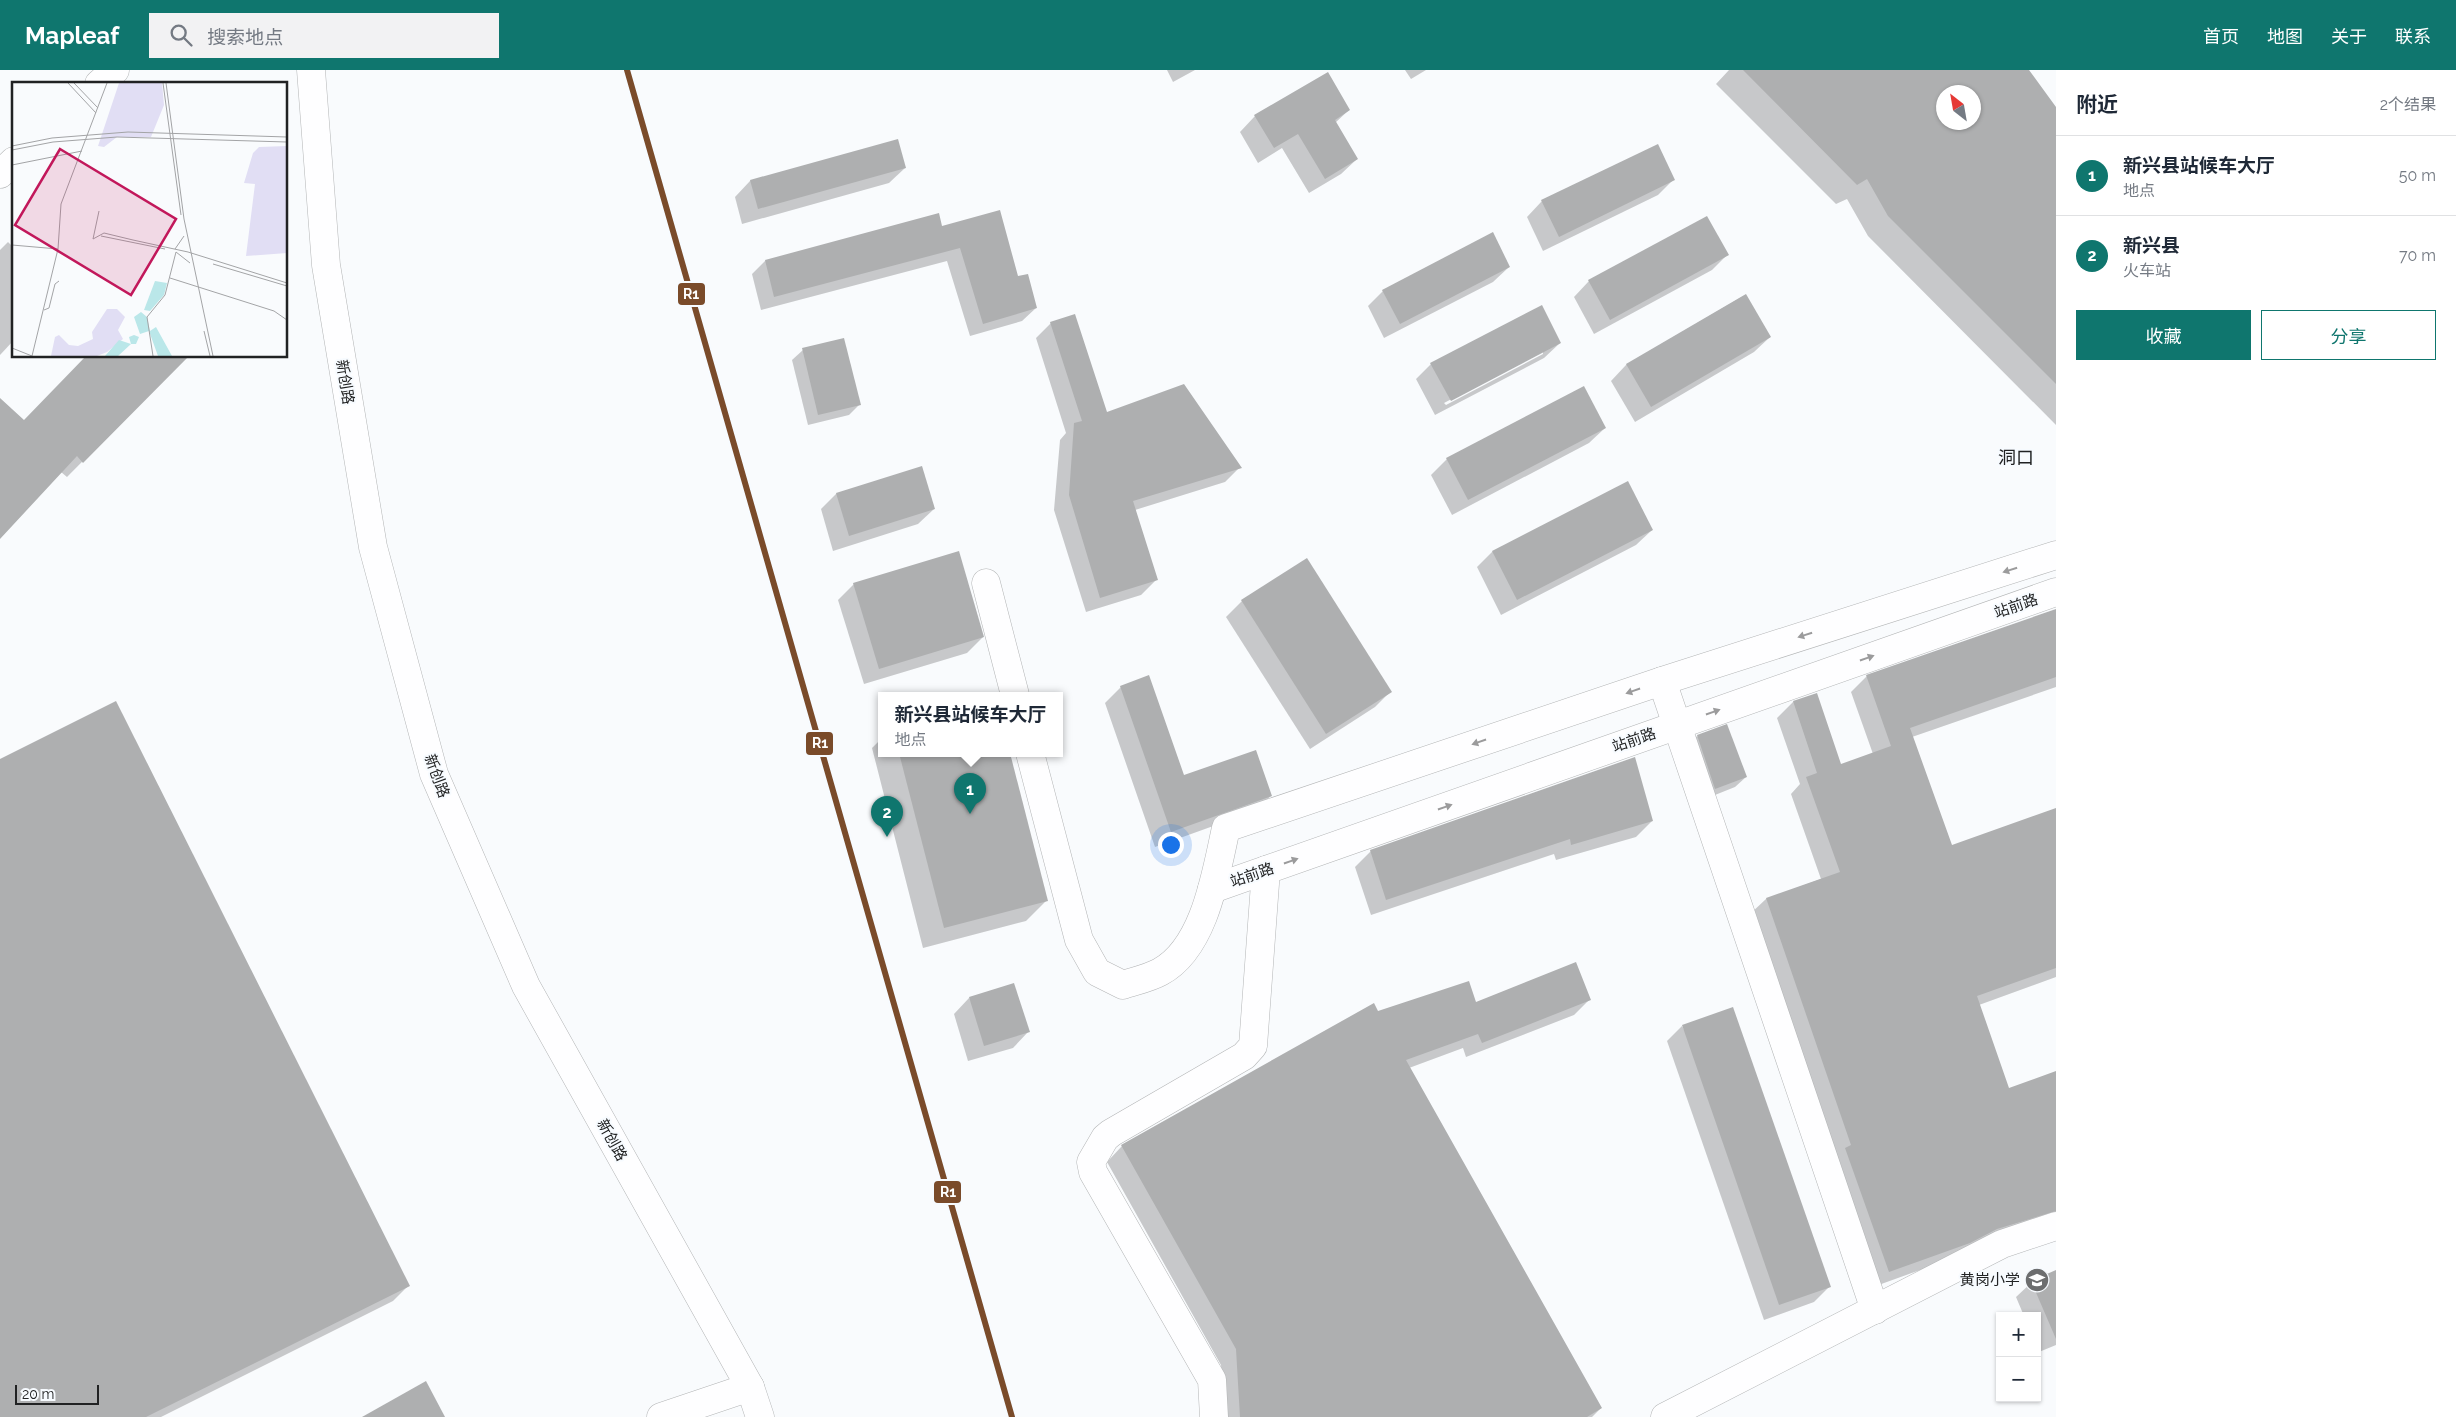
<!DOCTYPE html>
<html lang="zh">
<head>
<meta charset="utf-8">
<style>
  :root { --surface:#fff; --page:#f2f2f3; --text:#1f2937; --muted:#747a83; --line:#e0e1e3; --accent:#0f766e }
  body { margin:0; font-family:Raleway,"Noto Sans SC",sans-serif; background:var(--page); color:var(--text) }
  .controls { position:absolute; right:15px; bottom:15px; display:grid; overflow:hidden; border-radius:0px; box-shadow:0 1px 4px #0004 }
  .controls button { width:45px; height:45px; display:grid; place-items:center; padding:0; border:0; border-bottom:1px solid var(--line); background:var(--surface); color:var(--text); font:25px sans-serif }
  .compass { position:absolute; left:1936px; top:15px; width:45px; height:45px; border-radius:50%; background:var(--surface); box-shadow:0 1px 4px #0004; rotate:329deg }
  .scale { position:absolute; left:15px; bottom:12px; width:84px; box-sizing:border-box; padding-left:5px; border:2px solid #212223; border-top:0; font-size:14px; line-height:18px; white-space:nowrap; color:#212223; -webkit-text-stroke:4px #f7fbff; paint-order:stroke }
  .you { position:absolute; left:1170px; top:774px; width:18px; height:18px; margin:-12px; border:4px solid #fff; border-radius:50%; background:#1a73e8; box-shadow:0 0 0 8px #1a73e833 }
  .badge { display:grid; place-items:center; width:32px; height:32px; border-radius:50%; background:var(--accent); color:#fff; font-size:16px; font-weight:700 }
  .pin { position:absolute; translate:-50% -41px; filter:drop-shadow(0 1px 2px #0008) }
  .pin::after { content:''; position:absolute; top:26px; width:18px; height:15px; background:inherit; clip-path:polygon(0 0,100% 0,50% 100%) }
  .popup { position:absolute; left:878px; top:622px; width:185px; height:65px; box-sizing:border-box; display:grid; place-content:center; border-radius:0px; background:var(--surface); filter:drop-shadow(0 1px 4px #0005); font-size:16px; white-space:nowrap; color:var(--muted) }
  .popup b { font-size:19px; color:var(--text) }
  .popup::after { content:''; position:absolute; left:50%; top:100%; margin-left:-10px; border:10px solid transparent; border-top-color:var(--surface) }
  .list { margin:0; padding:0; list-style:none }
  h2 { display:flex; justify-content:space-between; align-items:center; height:65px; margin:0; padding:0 20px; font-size:21px }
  h2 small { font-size:16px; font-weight:400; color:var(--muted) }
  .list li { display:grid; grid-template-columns:32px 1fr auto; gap:15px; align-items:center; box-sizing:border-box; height:80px; padding:0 20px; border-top:1px solid var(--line) }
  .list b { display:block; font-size:19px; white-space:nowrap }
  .list p { margin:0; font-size:16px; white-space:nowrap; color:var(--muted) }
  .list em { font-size:16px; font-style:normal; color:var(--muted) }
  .actions { display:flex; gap:10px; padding:15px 20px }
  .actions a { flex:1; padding:11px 0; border:1px solid var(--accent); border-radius:0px; text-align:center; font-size:18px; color:var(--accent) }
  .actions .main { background:var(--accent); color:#fff }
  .icon { flex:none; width:28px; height:28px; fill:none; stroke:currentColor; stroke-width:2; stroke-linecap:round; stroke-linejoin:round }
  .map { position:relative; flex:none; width:2056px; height:1347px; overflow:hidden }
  header { display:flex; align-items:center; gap:30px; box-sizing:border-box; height:70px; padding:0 25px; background:var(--accent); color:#fff }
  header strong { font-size:24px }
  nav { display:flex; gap:28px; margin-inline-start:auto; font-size:18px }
  .search { width:350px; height:45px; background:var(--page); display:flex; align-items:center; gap:12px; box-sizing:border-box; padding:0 18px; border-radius:0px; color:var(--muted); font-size:19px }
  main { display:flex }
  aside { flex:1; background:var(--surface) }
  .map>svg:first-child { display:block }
  .shadow { fill:#0003; fill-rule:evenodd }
  .building { fill:#aeafb0; fill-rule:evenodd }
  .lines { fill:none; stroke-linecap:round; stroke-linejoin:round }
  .minor-casing { stroke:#b3b5b6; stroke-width:29 }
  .minor { stroke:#fefeff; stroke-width:28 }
  .rail-1-casing { stroke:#f7fbff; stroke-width:10 }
  .rail-1 { stroke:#7a4b2a; stroke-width:6 }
  .oneway { fill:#9b9b9c }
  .labels { text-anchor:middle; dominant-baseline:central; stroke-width:4; stroke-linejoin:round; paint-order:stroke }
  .street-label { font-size:15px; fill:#212223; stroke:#f7fbff }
  .poi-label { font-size:15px; fill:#212223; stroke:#f7fbff; text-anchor:end }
  .quarter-label { font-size:18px; fill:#212223; stroke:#f7fbff }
  .inset-road { fill:none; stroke:#a3a4a6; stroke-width:1 }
  .view { fill:#c2185b; fill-opacity:0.15; stroke:#c2185b; stroke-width:2.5 }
  .inset-edge { fill:none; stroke:#212223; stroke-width:2.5 }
  .line-badge { stroke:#f7fbff; stroke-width:2 }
  .badge-label { font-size:14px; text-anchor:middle; font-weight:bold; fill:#fff }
</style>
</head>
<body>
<header>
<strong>Mapleaf</strong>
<div class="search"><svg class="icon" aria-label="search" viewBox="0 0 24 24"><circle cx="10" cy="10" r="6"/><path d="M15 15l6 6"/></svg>搜索地点</div>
<nav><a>首页</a><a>地图</a><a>关于</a><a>联系</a></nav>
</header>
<main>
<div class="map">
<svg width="2056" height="1347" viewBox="0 0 2056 1347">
  <rect width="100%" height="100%" fill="#f9fbfd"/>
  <g class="shadow">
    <path d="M1167,0H1195L1173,12Z"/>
    <path d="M1405,0H1426L1411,9Z"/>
    <path d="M1729,0H2027L2056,40V355L1868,166L1847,129L1836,134L1716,14ZM1944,22H1974V52H1944Z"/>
    <path d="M1349,40L1335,53L1357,89L1341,104L1309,123L1282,78L1258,93L1240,62L1255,46Z"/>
    <path d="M905,98L889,113L742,154L735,127L750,111Z"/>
    <path d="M1674,109L1658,125L1543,181L1527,147L1542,131Z"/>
    <path d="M942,157L1017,208L1036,238L1022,251L970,266L947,191L761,240L752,204L765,191Z"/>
    <path d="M8,172L14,178V270L0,285V180Z"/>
    <path d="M1727,185L1712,200L1594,264L1574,227L1589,211Z"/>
    <path d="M1509,197L1493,212L1384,268L1368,236L1383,221Z"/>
    <path d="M1745,225L1770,267L1754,282L1635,352L1611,311L1626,295Z"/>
    <path d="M1051,253L1106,343L1240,397L1225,412L1135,440L1156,510L1141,525L1086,542L1054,440L1060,370L1066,363L1036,268Z"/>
    <path d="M1560,273L1544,288L1435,345L1416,309L1431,294ZM1543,281V284L1446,335L1444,333Z"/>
    <path d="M803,280L859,335L849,345L808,355L792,290Z"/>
    <path d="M187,286L67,407L61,402L0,467V329L24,351Z"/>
    <path d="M1605,358L1589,373L1452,445L1431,405L1447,389Z"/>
    <path d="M921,398L934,439L918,454L833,481L821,439L836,424Z"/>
    <path d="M1628,413L1652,460L1636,475L1501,545L1477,497L1492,482Z"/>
    <path d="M1307,490L1390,622L1375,637L1310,679L1226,547L1242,531Z"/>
    <path d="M854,514L983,567L967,583L864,614L838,530Z"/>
    <path d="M2056,540V617L1912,667L1952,777L2056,739V907L1979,935L2008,1020L2056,1003V1151L1873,1217L1750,844L1766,829L1821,809L1791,724L1800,714L1777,648L1793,632L1816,624L1840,696L1873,684L1851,622L1867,606Z"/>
    <path d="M1121,617L1183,707L1271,726L1255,741L1155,777L1105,633Z"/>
    <path d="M1697,666L1746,707L1735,717L1705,729L1687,676Z"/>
    <path d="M881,669V683H1009L1047,830L1026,851L923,878L872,678Z"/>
    <path d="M0,690L408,1216L393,1231L161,1347H0Z"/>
    <path d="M1652,751L1636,767L1556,790L1554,784L1371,845L1355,797L1371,781Z"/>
    <path d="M969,928L1028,962L1013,978L968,991L954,944Z"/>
    <path d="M1589,930L1574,945L1466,987L1463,978L1409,998L1601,1338L1592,1347H1224L1221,1295L1107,1092L1122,1076L1377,942L1475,934Z"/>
    <path d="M1682,956L1829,1217L1814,1232L1764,1250L1667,971Z"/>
    <path d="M2056,1202V1275L2039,1282L2037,1246H2024L2016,1227L2032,1212Z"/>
  </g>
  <g class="building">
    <path d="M1743,0H2029L2056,37V314L1888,146L1867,109L1857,115ZM1944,22H1974V52H1944Z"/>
    <path d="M1328,2L1350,40L1335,50L1358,89L1325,109L1298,64L1274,78L1254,45Z"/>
    <path d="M898,69L906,98L758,139L750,110Z"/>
    <path d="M1658,74L1675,110L1559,167L1541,130Z"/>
    <path d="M1000,140L1018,206L1028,204L1037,238L983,254L960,178L774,227L765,190L939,143L942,156Z"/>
    <path d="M1707,146L1729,185L1610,250L1588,210Z"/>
    <path d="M1493,162L1510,197L1400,254L1382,220Z"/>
    <path d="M1746,224L1771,267L1651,337L1626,294Z"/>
    <path d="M1542,235L1561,273L1451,331L1430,293Z"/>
    <path d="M1075,244L1107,342L1184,314L1242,398L1133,431L1158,510L1100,528L1069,425L1074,353L1082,351L1050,252Z"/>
    <path d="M844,268L861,335L818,345L802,278Z"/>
    <path d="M86,286H189L83,393L77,386L0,469V328L24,350Z"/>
    <path d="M1584,316L1606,358L1468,430L1446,388Z"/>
    <path d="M922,396L935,439L849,466L836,423Z"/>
    <path d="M1628,411L1653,460L1517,530L1492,481Z"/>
    <path d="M959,481L984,567L879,599L853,513Z"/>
    <path d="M1307,488L1392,622L1326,664L1241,530Z"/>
    <path d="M2056,539V607L1910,658L1952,775L2056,738V898L1977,926L2009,1018L2056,1001V1141L1997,1159L1970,1173L1889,1202L1845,1078L1851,1075L1766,828L1840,802L1806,707L1817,703L1793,631L1817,623L1841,694L1891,676L1866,605Z"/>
    <path d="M1149,605L1184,705L1256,680L1272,726L1171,762L1120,616Z"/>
    <path d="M116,631L410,1216L146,1347H0V689Z"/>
    <path d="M1727,654L1747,707L1715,719L1697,665Z"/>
    <path d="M899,683H1010L1048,831L944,858Z"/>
    <path d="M1635,687L1653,751L1571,775L1570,769L1386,830L1370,780Z"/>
    <path d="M1576,892L1591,930L1482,973L1478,964L1406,990L1602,1338L1587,1347H1240L1236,1279L1121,1075L1374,933L1378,941L1469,911L1476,932Z"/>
    <path d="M1014,913L1030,962L984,976L969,927Z"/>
    <path d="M1733,937L1831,1217L1779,1235L1682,955Z"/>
    <path d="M2056,1200V1269L2031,1211Z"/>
    <path d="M426,1311L445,1347H362Z"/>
  </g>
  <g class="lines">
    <g class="minor-casing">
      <g id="minor">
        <path d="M311,0L326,195L373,477L434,704L526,916L750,1317L760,1347"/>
        <path d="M99,14L115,0"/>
        <path d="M0,104L14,91"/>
        <path d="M986,513L1015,625"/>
        <path d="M1662,611L1875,1240"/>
        <path d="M1030,683L1079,870L1097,902L1123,915C1135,911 1149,908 1160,902C1205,878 1216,803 1226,758L1662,611L2056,485"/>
        <path d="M1212,819L2056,522"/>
        <path d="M661,1347L750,1317"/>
        <path d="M1214,1347L1212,1310L1093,1102L1091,1092L1105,1068L1111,1063L1244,986L1253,976L1266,800"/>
        <path d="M1665,1347L2002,1174L2056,1156"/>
      </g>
    </g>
    <use href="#minor" class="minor"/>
    <g class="rail-1-casing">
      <path id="rail-1" d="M627,0L1012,1347"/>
    </g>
    <use href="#rail-1" class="rail-1"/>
  </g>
  <defs><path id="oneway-solid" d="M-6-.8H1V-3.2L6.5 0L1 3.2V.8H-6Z" transform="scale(1.25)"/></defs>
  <g class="oneway">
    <use href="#oneway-solid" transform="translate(2010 500) rotate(162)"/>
    <use href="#oneway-solid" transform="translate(1805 565) rotate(162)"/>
    <use href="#oneway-solid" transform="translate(1867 588) rotate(-19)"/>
    <use href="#oneway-solid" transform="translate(1633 621) rotate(161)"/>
    <use href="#oneway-solid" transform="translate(1713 642) rotate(-19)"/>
    <use href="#oneway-solid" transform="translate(1479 672) rotate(161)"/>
    <use href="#oneway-solid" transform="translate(1445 737) rotate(-19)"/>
    <use href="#oneway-solid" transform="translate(1291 791) rotate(-19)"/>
  </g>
  <defs>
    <g id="school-disc" transform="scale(1.25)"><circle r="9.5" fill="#6d6e6f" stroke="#f7fbff"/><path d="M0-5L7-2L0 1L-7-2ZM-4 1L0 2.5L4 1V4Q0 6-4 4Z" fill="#fff"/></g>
  </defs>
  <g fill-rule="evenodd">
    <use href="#school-disc" x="2037" y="1210"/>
  </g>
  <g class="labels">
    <g class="street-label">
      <text transform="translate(345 312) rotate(81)">新创路</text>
      <text transform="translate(2016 536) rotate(-19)">站前路</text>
      <text transform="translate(1634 670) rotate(-19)">站前路</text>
      <text transform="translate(437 706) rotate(70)">新创路</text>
      <text transform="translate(1252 805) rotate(-19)">站前路</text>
      <text transform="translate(612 1070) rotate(61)">新创路</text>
    </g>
    <g class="poi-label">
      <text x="2020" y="1210">黄岗小学</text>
    </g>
    <g class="quarter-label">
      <text x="2016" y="387">洞口</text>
    </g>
  </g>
  <g transform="translate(12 12)">
    <rect width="275" height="275" fill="#f9fbfd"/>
    <path d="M107,1H150L152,23L139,55H105L92,65L86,64ZM275,64V171L234,174L243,102L232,101L241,71L247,65ZM95,227H105L113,235L106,248L111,257L95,270L85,274H39L43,255L47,253L57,263L66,264L81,257L80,250Z" fill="#e1def4"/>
    <path d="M143,199L155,201L152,213L138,229L132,228ZM129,230L135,235L138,249L144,245L160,274H146L137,249L128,252L122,235ZM122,253L127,255L124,262H119L106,274H93L107,258L119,262L117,255Z" fill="#bae7e9"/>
    <path class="inset-road" d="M56,1L84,31M62,1L86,26M151,1L169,133M154,1L172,137L201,274M0,64L40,56L116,50L275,55M0,68L41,60L105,55L275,60M0,83L70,69M87,129L81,157L92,151L121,158L176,170L275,201M89,154L153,167M0,163L46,167M163,167L172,154M164,170L178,181M201,182L275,204M158,196L262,229L275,238M32,228L37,226L43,202L47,199M192,249L198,274M0,266L20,274M20,274L46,167L49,122L95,1M141,274L135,235L153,213L164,170"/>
    <path class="view" d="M48,67L164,137L119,213L3,143Z"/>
    <rect width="275" height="275" class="inset-edge"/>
  </g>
  <g class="line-badge">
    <rect x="677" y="212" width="29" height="24" rx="5" fill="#7a4b2a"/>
    <rect x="805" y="661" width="29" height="25" rx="5" fill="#7a4b2a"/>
    <rect x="933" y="1110" width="29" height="24" rx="5" fill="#7a4b2a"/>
  </g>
  <g class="badge-label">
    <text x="691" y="229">R1</text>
    <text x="820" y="678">R1</text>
    <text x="948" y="1127">R1</text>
  </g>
</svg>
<div class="controls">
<button>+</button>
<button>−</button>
</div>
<svg class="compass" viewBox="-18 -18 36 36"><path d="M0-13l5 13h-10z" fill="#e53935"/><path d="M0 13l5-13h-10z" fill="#747a83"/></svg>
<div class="scale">20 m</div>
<div class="you"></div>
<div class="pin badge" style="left:970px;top:744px">1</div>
<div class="popup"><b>新兴县站候车大厅</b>地点</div>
<div class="pin badge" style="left:887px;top:767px">2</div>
</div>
<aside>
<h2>附近<small>2个结果</small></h2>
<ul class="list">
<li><span class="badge">1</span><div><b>新兴县站候车大厅</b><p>地点</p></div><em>50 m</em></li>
<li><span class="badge">2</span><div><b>新兴县</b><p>火车站</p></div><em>70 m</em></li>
</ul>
<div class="actions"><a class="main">收藏</a><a>分享</a></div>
</aside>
</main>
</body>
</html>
